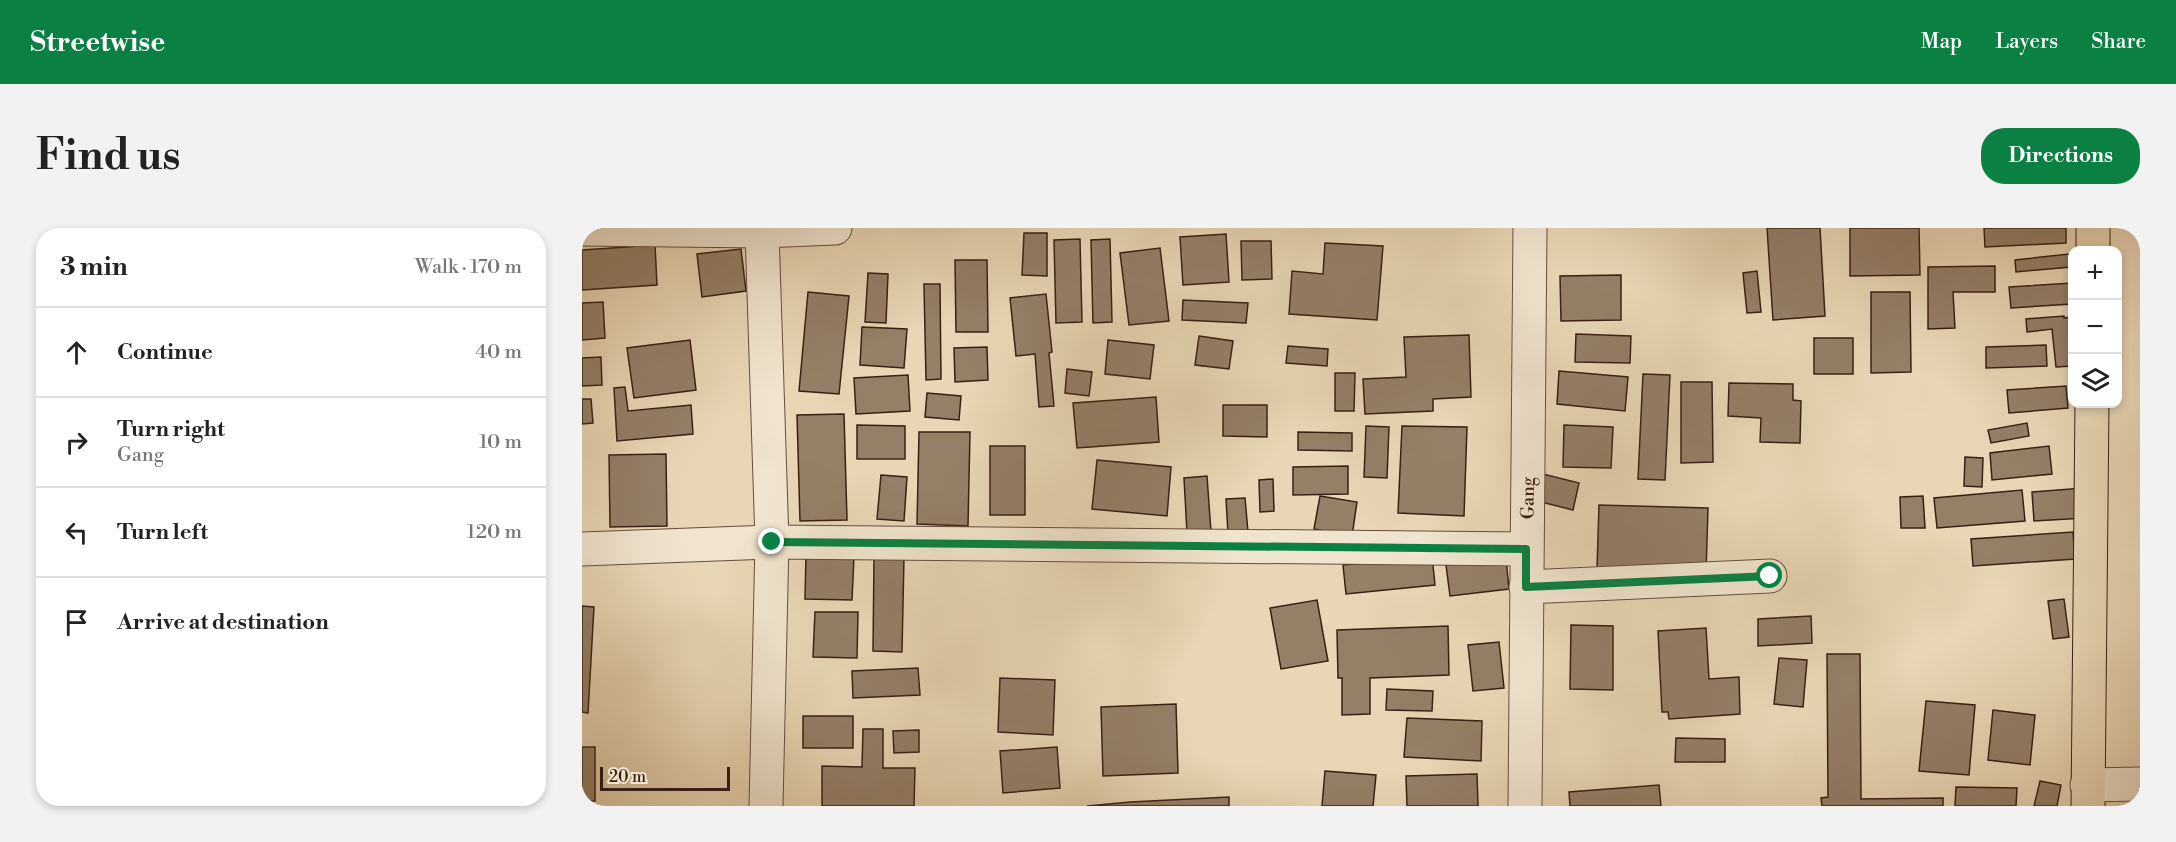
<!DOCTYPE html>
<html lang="en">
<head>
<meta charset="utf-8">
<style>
  :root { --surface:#fff; --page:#f2f2f2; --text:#222; --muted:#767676; --line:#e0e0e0; --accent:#0b8043 }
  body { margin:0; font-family:"Libre Bodoni",serif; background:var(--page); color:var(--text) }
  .controls { position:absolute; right:18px; top:18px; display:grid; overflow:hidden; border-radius:12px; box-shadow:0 3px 9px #0003 }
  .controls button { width:54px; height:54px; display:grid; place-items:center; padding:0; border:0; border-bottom:2px solid var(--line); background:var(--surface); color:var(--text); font:30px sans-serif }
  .scale { position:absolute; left:18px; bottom:15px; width:130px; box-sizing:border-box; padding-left:6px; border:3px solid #3a2014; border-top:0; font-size:16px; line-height:21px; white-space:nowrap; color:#3a2014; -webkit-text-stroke:4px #f0e4ce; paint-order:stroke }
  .stop { position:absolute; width:18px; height:18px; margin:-14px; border:4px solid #0b8043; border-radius:50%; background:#fff }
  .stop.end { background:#0b8043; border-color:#fff; box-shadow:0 2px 6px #0008 }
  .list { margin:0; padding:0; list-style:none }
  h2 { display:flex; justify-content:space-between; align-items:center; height:78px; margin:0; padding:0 24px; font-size:26px }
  h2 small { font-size:20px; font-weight:400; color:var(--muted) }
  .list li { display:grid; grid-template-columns:39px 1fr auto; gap:18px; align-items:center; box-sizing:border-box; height:90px; padding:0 24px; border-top:2px solid var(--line) }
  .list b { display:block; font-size:22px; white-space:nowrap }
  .list p { margin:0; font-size:20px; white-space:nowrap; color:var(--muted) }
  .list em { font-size:20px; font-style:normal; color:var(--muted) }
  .icon { flex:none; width:33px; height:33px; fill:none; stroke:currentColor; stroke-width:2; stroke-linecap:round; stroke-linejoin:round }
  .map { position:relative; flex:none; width:1558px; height:578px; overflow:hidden; border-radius:24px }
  header { display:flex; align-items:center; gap:36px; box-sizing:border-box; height:84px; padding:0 30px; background:var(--accent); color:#fff }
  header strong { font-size:28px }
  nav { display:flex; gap:33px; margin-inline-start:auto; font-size:21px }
  .intro { display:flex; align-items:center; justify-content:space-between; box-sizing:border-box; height:144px; padding:0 36px }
  h1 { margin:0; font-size:42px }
  .button { padding:15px 27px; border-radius:24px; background:var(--accent); color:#fff; font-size:21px; font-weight:700 }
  main { display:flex; gap:36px; padding:0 36px }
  aside { flex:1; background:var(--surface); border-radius:24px; box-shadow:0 3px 9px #0003 }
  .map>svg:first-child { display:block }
  .building { fill:#947f67; stroke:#3a2014; stroke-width:1.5 }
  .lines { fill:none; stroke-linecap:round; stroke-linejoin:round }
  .minor-casing { stroke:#664e3c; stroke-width:35 }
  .major-casing { stroke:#3a2014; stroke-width:35 }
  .minor { stroke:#f0e4ce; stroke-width:33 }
  .major { stroke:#e8d6b4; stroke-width:33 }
  .route { stroke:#0b8043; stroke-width:8 }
  .labels { text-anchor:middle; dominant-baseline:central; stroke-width:5; stroke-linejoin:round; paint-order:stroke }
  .street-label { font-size:18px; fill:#3a2014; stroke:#f0e4ce }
</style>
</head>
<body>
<header>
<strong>Streetwise</strong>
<nav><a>Map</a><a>Layers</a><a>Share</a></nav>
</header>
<div class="intro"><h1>Find us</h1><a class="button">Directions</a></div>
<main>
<aside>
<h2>3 min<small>Walk · 170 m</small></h2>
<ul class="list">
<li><svg class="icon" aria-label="ahead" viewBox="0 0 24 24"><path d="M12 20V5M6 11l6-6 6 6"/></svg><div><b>Continue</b></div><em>40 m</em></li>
<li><svg class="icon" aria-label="right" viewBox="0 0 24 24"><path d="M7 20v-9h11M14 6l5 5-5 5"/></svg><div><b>Turn right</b><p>Gang</p></div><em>10 m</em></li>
<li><svg class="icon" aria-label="left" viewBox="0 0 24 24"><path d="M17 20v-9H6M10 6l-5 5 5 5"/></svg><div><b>Turn left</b></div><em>120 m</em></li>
<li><svg class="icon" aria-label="arrive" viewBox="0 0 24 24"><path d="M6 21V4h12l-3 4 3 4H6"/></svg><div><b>Arrive at destination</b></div></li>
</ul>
</aside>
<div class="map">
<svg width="1558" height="578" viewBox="0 0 1558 578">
  <rect width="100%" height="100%" fill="#e8d6b4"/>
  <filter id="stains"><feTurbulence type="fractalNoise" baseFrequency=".00333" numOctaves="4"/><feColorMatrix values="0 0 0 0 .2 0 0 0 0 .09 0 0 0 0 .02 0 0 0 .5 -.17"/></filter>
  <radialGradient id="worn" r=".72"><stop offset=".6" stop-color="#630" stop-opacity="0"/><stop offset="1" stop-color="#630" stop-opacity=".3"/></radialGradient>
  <g class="building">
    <path d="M1185,0H1238L1243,88L1191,92Z"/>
    <path d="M1268,0H1337L1338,47L1268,48Z"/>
    <path d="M1402,0H1484V15L1403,19Z"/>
    <path d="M442,5H465V48L440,47Z"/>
    <path d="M644,6L647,54L601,57L598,9Z"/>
    <path d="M498,11L500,94L474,95L472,12Z"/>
    <path d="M528,11L530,94L511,95L509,12Z"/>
    <path d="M659,13H689L690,51L660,52Z"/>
    <path d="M743,15L801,18L795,92L707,86L710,43L741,46Z"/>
    <path d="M73,17L75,57L0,62V22Z"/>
    <path d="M578,20L587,93L547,97L538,25Z"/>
    <path d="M159,21L164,63L120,69L115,26Z"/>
    <path d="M1487,26L1489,39L1434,44L1433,32Z"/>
    <path d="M373,32H405L406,104H374Z"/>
    <path d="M1413,38V64H1371L1373,100L1346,101V39Z"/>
    <path d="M1175,43L1179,84L1165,85L1161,45Z"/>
    <path d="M286,45L306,46L304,95L283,94Z"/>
    <path d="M1039,47V92L979,93L978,48Z"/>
    <path d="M1490,55V76L1429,80L1427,59Z"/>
    <path d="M342,56H358L359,151L344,152Z"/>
    <path d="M226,64L267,68L257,166L217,163Z"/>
    <path d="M1289,64H1328L1329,144L1289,145Z"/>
    <path d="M464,66L470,124L467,125L472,178L457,179L453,126L434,128L428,70Z"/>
    <path d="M601,72L666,75L664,95L600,92Z"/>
    <path d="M21,74L23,110L0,112V75Z"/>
    <path d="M1482,88V90L1488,89L1490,138L1474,139L1470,101L1445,104L1444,91Z"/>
    <path d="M280,99L325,101L322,140L278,137Z"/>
    <path d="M994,106L1049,108L1048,135L993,134Z"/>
    <path d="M887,107L889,169L851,171V183L783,186L781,151L824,149L822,109Z"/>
    <path d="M617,108L651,113L647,141L613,137Z"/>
    <rect x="1232" y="110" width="39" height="36"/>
    <path d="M108,112L114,162L52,170L45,120Z"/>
    <path d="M526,112L572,117L568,151L523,146Z"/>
    <path d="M1464,117L1465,138L1404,140V119Z"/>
    <path d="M706,118L746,121L745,138L704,135Z"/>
    <path d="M405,119L406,152L373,154L372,120Z"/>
    <path d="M19,129L20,157L0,158V130Z"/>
    <path d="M485,141L510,144L507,168L483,165Z"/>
    <path d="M977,143L1046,149L1043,183L975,176Z"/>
    <path d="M753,145H773L772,183H753Z"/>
    <path d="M1061,146L1088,147L1083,252L1056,251Z"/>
    <path d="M326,147L328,183L274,186L272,150Z"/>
    <path d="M1099,154H1130L1131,234L1099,235Z"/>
    <path d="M1147,155L1211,156V172L1219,173L1218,215L1178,214L1179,190L1146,188Z"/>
    <path d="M1484,158L1486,180L1427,185L1425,162Z"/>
    <path d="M43,159L46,183L109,177L111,206L35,213L32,160Z"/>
    <path d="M345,165L379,168L377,192L343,189Z"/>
    <path d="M574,169L577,214L495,220L491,175Z"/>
    <path d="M0,171H9L11,195L0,196Z"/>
    <path d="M641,177H685V209L641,208Z"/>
    <path d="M262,186L265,292L218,293L215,187Z"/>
    <path d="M1445,195L1447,208L1409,215L1406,202Z"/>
    <path d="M275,197L323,198V231H275Z"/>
    <path d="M982,197L1031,199L1029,240L981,239Z"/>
    <path d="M784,198L807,199L805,250L782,249Z"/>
    <path d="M820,198L885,199L882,288L816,285Z"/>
    <path d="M337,204H388L386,298L335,296Z"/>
    <path d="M716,204L770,205V223L716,222Z"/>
    <rect x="408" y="218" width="35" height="69"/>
    <path d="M1467,218L1470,246L1410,252L1408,225Z"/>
    <path d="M84,226L85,298L28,299L27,227Z"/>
    <path d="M1383,229L1401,230L1400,259L1382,258Z"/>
    <path d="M515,232L589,239L585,288L510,281Z"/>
    <path d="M766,238V266L711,267V239Z"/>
    <path d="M961,246L997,255L991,282L955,273Z"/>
    <path d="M299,247L325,249L322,293L295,291Z"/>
    <path d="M625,248L629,304L605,305L602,250Z"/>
    <path d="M691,251L692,283L678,284L677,252Z"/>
    <path d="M1501,260L1503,290L1452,293L1450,264Z"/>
    <path d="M1440,262L1443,293L1355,300L1352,270Z"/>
    <path d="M738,268L775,274L770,308L732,301Z"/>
    <path d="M1341,268L1343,300H1319L1318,269Z"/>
    <path d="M663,270L666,304L646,306L644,271Z"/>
    <path d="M1017,277L1126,280L1124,345L1015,341Z"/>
    <path d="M1491,304L1493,331L1391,338L1389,311Z"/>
    <path d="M224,326L272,328L270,372L223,371Z"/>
    <path d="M292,328L322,329L320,424L291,423Z"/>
    <path d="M850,328L853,357L764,366L761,337Z"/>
    <path d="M924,330L927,361L868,368L864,337Z"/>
    <path d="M1482,371L1487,409L1471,411L1466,373Z"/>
    <path d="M735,372L746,433L699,441L688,380Z"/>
    <path d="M0,378L12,379L6,485L0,484Z"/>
    <path d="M233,384H276L275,430L231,429Z"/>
    <path d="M1229,388L1230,415L1176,418V391Z"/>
    <path d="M989,397L1031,398V462L988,461Z"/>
    <path d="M866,398L867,447L788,450V486L760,487V450H756L755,402Z"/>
    <path d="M1124,400L1127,451L1157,449L1158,486L1087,491L1086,484H1080L1076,403Z"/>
    <path d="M917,414L922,460L891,463L886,417Z"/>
    <path d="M1245,426H1278L1279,571L1361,570V578H1240L1239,570L1246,569Z"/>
    <path d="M1197,430L1225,432L1221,479L1192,476Z"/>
    <path d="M336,440L338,467L271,470L270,443Z"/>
    <path d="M418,450L473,452L471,507L416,504Z"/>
    <path d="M805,461L851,463L850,483L804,482Z"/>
    <path d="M1344,473L1393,477L1387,547L1337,543Z"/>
    <path d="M594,476L596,545L521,548L519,479Z"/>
    <path d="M1411,482L1453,487L1448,537L1406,532Z"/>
    <rect x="221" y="488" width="50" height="32"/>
    <path d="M825,490L900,493L899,533L822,529Z"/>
    <path d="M281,501H301V540H333L332,578H240V538L280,539Z"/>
    <path d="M337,502V524L312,525L311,503Z"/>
    <path d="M1094,510L1143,511V534H1093Z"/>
    <rect x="0" y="519" width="13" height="54"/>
    <path d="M475,519L478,560L421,565L418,523Z"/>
    <path d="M743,543L794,547L791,578H740Z"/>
    <path d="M895,546L896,578H825L824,548Z"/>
    <path d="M1458,553L1479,557L1475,578H1452Z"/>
    <path d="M1077,557L1079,578H988L987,564Z"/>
    <path d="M1374,559L1435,560L1434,578H1373Z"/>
    <path d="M647,569V578H505L548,574Z"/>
  </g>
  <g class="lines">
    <g class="minor-casing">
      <g id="minor">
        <path d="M0,1L180,3V0"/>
        <path d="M0,321L190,314L944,321"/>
        <path d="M944,359L1188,348"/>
        <path d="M1505,557L1558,556"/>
        <path d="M184,578L190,314L180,3L253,0"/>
        <path id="s1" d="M943,578L948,0"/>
      </g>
    </g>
    <g class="major-casing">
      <g id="major">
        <path d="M1511,22V0"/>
        <path d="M1506,578L1510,176"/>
      </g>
    </g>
    <use href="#minor" class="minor"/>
    <use href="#major" class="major"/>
  </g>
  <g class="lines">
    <path class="route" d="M190,314L944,321V359L1188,348"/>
  </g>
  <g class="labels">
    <g class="street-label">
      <text stroke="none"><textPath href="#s1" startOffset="308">Gang</textPath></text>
    </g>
  </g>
  <rect width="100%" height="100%" filter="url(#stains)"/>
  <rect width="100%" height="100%" fill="url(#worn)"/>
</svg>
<div class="controls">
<button>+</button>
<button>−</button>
<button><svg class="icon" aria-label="layers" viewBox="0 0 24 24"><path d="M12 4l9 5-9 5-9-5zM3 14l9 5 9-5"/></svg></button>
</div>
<div class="scale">20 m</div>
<div class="stop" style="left:1188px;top:348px"></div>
<div class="stop end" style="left:190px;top:314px"></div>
</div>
</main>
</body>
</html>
